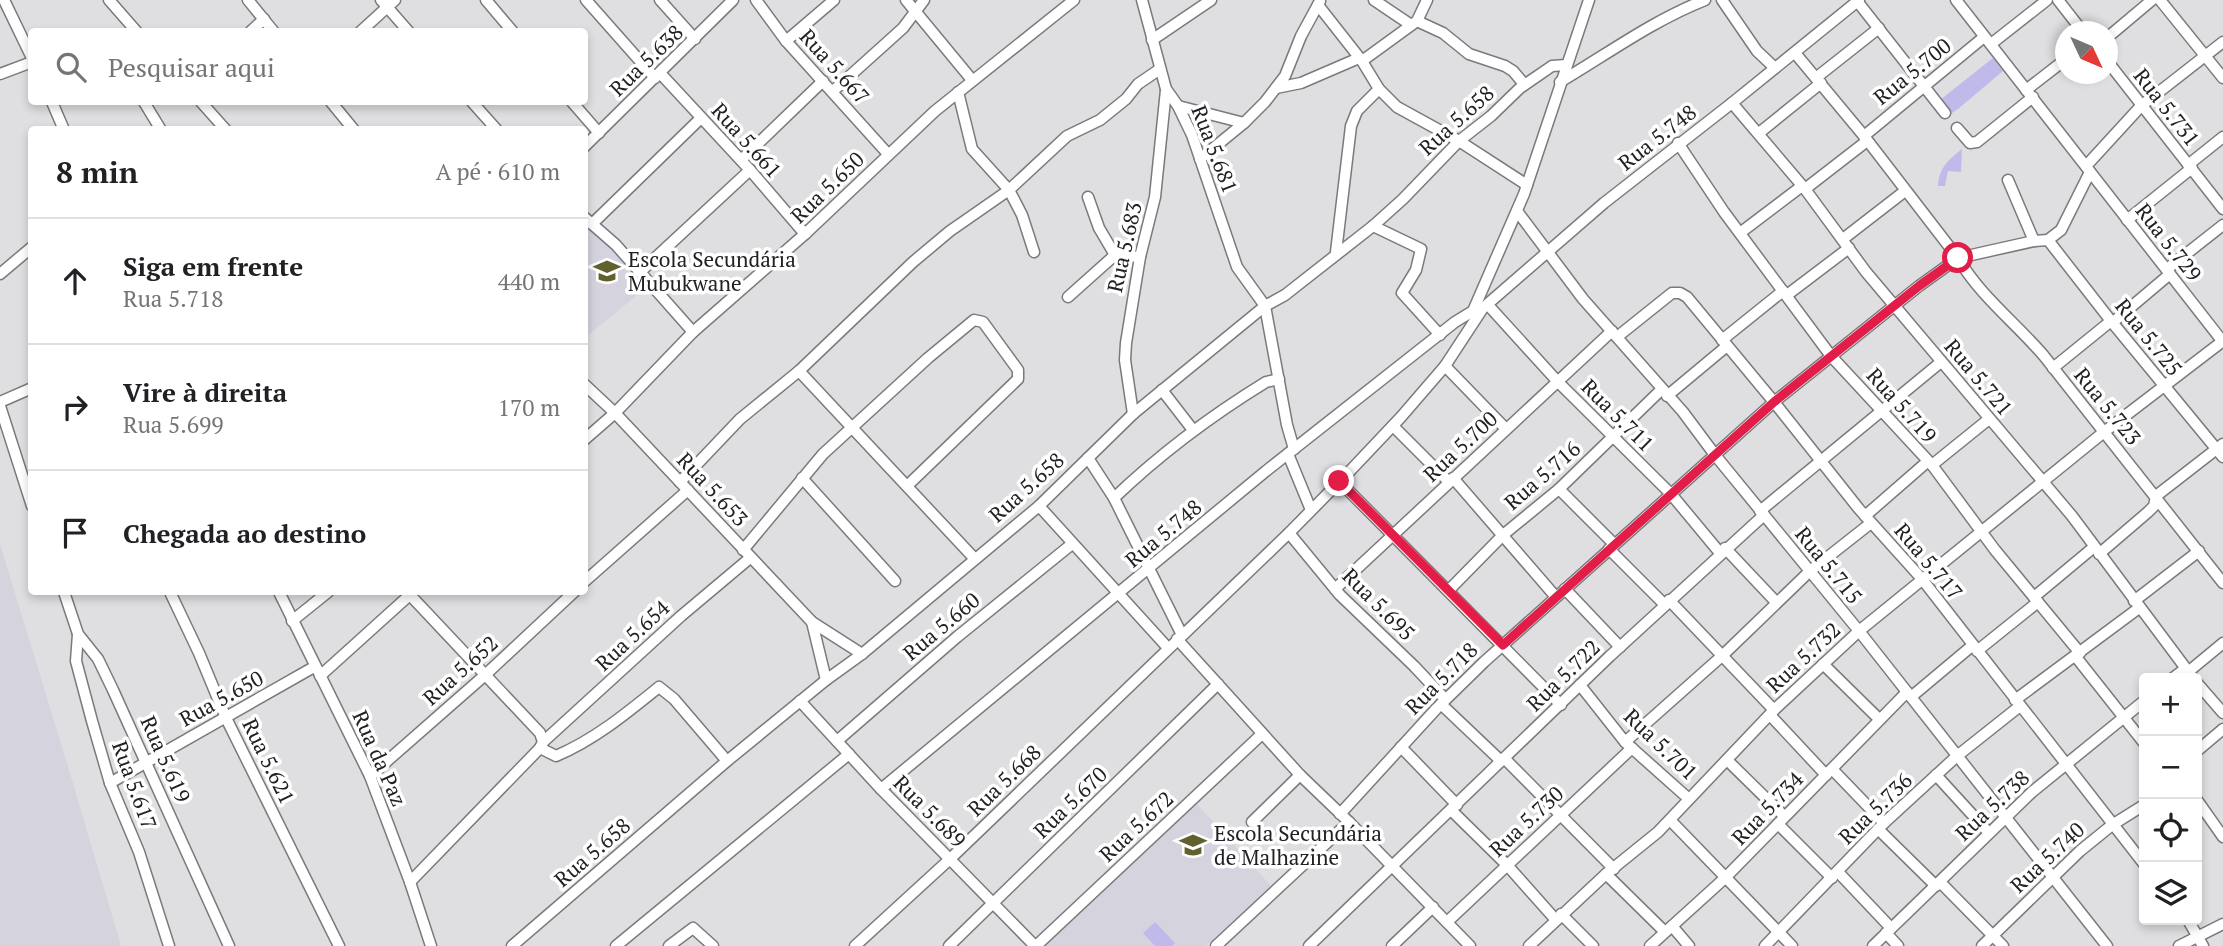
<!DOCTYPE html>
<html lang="pt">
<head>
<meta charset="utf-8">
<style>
  :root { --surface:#fff; --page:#f6f6f6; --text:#202124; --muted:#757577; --line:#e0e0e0 }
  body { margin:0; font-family:"PT Serif",serif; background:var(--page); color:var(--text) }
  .controls { position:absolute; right:21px; bottom:21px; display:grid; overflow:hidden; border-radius:7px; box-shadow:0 4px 10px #0003 }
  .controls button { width:63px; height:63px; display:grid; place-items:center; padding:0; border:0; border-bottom:2px solid var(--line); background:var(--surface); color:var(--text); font:35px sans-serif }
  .compass { position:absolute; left:2055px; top:21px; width:63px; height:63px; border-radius:50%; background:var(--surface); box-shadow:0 4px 10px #0003; rotate:134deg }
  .stop { position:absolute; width:21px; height:21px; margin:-16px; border:5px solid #e11d48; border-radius:50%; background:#fff }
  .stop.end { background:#e11d48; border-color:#fff; box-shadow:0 2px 7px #0008 }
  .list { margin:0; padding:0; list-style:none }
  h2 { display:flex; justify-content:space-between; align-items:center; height:91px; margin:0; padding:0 28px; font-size:30px }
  h2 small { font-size:23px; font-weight:400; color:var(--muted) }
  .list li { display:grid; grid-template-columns:46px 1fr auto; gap:21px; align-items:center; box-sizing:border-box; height:126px; padding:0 28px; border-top:2px solid var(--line) }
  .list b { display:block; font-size:26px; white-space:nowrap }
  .list p { margin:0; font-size:23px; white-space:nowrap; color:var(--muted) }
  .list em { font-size:23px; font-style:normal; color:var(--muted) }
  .icon { flex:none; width:38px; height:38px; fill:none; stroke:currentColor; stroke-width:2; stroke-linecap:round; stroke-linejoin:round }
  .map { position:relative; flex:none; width:2223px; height:946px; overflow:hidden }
  .search { position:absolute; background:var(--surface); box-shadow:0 4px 10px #0003; left:28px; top:28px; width:560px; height:77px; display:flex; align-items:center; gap:18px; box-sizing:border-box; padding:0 24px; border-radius:7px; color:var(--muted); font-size:26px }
  .panel { position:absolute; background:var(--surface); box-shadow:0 4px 10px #0003; left:28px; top:126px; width:560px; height:469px; border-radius:7px }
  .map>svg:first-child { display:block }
  .built { fill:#d4d3de }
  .green { fill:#bfbaea }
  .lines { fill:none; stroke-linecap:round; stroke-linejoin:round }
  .minor-casing { stroke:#7a7a7d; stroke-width:13 }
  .minor { stroke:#fff; stroke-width:10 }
  .route { stroke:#e11d48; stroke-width:9 }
  .labels { text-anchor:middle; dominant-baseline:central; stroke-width:7; stroke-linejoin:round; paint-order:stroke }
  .street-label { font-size:21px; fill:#212123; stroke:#fff }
  .poi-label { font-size:21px; fill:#212123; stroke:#fff; text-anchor:start }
</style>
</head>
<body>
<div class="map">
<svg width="2223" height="946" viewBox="0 0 2223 946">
  <rect width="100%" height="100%" fill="#dfdfe2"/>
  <g class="built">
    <path d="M585,226L615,252L643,290L585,338Z"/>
    <path d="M0,544L69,770L121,946H0Z"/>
    <path d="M1197,804L1271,886L1206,946H1041Z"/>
  </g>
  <g class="green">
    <path d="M1993,58L2003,71L1958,109L1952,113L1940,100Z"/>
    <path d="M1962,149L1961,172L1948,171L1945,186H1938C1939,168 1948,160 1962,149Z"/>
    <path d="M1155,922L1175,943L1172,946H1155L1143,933Z"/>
  </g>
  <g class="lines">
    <g class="minor-casing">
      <g id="minor">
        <path d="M4,0L32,58"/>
        <path d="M109,0L137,32"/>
        <path d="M248,0L274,32"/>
        <path d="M381,0L409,32"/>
        <path d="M486,0L513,32"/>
        <path d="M586,0L655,78"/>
        <path d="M660,0L695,39"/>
        <path d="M756,0L786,41L888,154"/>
        <path d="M906,0L972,80"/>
        <path d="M1142,0L1166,89L1178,106L1192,135L1237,267L1265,306L1287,425L1294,449"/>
        <path d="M1374,0L1411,25"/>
        <path d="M1722,0L1757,51L1775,68"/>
        <path d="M1956,0L2223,342"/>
        <path d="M2058,0L2083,32"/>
        <path d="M2160,0L2223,78"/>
        <path d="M1857,1L1945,113"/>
        <path d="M1318,5L1362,61L1379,89L1397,107L1459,141L1527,185"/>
        <path d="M1417,21L1443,33L1469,54L1505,66L1513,71L1524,84"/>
        <path d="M250,32L264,19"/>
        <path d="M360,32L395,0"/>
        <path d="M2108,37L2152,0"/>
        <path d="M1152,40L1211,0"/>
        <path d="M786,41L834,0"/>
        <path d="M1991,44L2047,0"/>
        <path d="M1795,53L1864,136L1958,258C1980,296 2015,322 2044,356L2223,583"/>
        <path d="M1362,61L1417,21L1427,0"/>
        <path d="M2108,62L2223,209"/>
        <path d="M660,73L750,170L805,234"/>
        <path d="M0,74L32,62"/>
        <path d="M1817,77L1879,28"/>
        <path d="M1560,82C1609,53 1652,21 1705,0"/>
        <path d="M1276,88L1301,83L1359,58"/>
        <path d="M2026,90L2066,59"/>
        <path d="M833,91L903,28L924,0"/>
        <path d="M958,92L972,149L1009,190L1022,215L1034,252"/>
        <path d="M52,102L64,130"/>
        <path d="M144,102L161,130"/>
        <path d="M201,102L226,130"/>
        <path d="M331,102L354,130"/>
        <path d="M472,102L497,130"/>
        <path d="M572,102L599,133"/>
        <path d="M1732,103L1805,189L1866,272L2072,516L2193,678"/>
        <path d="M1178,106L1244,123"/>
        <path d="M1957,128L1970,143L1977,142L2033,97"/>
        <path d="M1759,133L1821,83"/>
        <path d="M1864,136L1984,37"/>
        <path d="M1678,143L1724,212L1831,356L1932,465L1995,550L2080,653"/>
        <path d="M584,147L733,0"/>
        <path d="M1200,159L1244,123L1265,102L1285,76L1301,36L1320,1"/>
        <path d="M741,160L823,81"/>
        <path d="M2188,165L2223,137"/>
        <path d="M2086,166L2141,106L2223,42"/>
        <path d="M2008,180L2034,241"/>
        <path d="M1805,189L1867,141"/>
        <path d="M1088,197L1099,228L1115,255"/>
        <path d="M1517,211L1583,299L1683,412L1715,455L1859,631L2107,946"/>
        <path d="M584,217L616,245L693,332"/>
        <path d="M2127,220L2192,168"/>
        <path d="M592,224L701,118"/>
        <path d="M1373,226L1421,249L1416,270L1402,293L1440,335"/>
        <path d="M1740,233L1802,186"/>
        <path d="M1843,239L1905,191"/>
        <path d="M2048,240L2111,321L2223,457"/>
        <path d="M1336,252L1351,126L1357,111L1379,89"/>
        <path d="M2167,269L2223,225"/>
        <path d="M640,272L750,170"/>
        <path d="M0,274L32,247"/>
        <path d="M1787,295L1849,248"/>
        <path d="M1068,297L1115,255L1140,257"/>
        <path d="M1488,305L1558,382L1671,494L1720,553"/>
        <path d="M1473,311L1524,194L1589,0"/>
        <path d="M2112,323L2170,274"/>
        <path d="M1617,337L1672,293H1680L1687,297L1774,402L1859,509L1922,579L2144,864"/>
        <path d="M1722,340L1783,291"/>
        <path d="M1445,366L1506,429"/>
        <path d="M2053,368L2111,321"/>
        <path d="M799,371L974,558"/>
        <path d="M584,384L615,413L812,622L862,654"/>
        <path d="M1162,390L1193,430"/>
        <path d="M1667,396L1727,346"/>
        <path d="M0,402L32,388"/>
        <path d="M0,406L32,506"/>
        <path d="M1133,414L1125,360L1126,343L1140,257L1155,197L1166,90"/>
        <path d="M1393,426L1449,482"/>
        <path d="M584,440L615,413L693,332L805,234L935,111L1074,0"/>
        <path d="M1288,454L1311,510"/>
        <path d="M1088,458L1114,498L1182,635"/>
        <path d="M1932,465L1989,419"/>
        <path d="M802,478L895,581"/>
        <path d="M1453,478L1555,596"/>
        <path d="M1339,481L1561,705"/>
        <path d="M680,482L740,419L799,371L913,262L950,231L1009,190L1067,136L1100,120L1126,99L1138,84L1160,69"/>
        <path d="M1559,489L1614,544"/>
        <path d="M1114,498C1162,452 1209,417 1266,382L1279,379"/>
        <path d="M1039,506L1168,648"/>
        <path d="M1760,511L1941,362"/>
        <path d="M1865,516L1927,462"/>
        <path d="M1289,533L1340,595L1414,666L1445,699"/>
        <path d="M1725,548L1776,602"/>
        <path d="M1609,549L1664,604"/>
        <path d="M743,550L823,454L928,358L974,320L983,322L1018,370V379L907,486"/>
        <path d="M2099,554L2148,512L2154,506L2156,496L2223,444"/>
        <path d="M584,582L688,490"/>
        <path d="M1335,589L1612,331"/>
        <path d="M1565,589L1620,647"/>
        <path d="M1449,590L1503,535L1559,489L1662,389"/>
        <path d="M64,592L78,634L98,659L113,690L229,946"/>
        <path d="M170,592L199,653L226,718L339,946"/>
        <path d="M279,592L370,776L410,882L431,946"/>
        <path d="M2034,597L2094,547"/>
        <path d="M1669,600L1774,710"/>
        <path d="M2134,601L2199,551"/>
        <path d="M292,621L328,592"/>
        <path d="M812,622L826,680"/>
        <path d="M78,634L76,661L92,721L110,783L139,852L169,946"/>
        <path d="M1177,639L1300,775L1349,822L1470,946"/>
        <path d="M1977,651L2038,602"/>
        <path d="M2076,657L2144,743"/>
        <path d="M1823,664L1879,719"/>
        <path d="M2188,672L2223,643"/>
        <path d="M320,676L413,592"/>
        <path d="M2173,678L2185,669"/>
        <path d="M2197,683L2223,713"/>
        <path d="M1580,685L1625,742L1689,799"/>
        <path d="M1911,697L1973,645"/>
        <path d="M2015,700L2139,608"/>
        <path d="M800,701L881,789L1035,946"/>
        <path d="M1441,704L1501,761"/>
        <path d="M1770,715L1826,775"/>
        <path d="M837,741L957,637L1072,544"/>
        <path d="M543,742L681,616L750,558"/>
        <path d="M1625,742L1723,655L1810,571L1871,523"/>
        <path d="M1401,747L1457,805"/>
        <path d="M540,748L556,756C594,740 627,713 659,687L674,699L727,761"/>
        <path d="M2197,751L2223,729"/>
        <path d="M1504,758L1614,869"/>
        <path d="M1727,760L1784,816"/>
        <path d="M1832,769L1884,823"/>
        <path d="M1936,775L1989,833"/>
        <path d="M370,776L484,676L574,592"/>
        <path d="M110,783L314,667"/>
        <path d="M881,789L1266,471L1455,322L1473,311L1483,308"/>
        <path d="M2197,800L2223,837"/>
        <path d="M1451,810L1507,865L1555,919"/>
        <path d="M1340,814L1437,708L1484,662L1774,402L1919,286L1958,258L2034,241L2048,240L2061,230L2090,172"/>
        <path d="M1670,820L1792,946"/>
        <path d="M1252,822L1300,775"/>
        <path d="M1778,824L1832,878"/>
        <path d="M1878,829L1936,886"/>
        <path d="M1838,872L1891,928"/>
        <path d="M1606,874L1665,932"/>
        <path d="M410,882L540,748L543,742L540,733L410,595"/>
        <path d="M1940,882L2003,946"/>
        <path d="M1561,914L1593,946"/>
        <path d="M2188,920L2203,946"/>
        <path d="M1447,922L1632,748"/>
        <path d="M1672,926L1689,946"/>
        <path d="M1886,933L1898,946"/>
        <path d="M512,946L727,761L826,680L862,654L1039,506L1133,414L1265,306L1285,295L1373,226L1403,199L1459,141L1491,116L1520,88L1552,66L1566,65"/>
        <path d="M616,946L849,754"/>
        <path d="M669,946L693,928L713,946"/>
        <path d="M855,946L950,859L1289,533L1349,472L1401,417L1445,366L1483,308L1604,203L1732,103L1859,0"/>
        <path d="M949,946L1218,684"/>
        <path d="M1036,946L1262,734"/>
        <path d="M1216,946L1349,822"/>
        <path d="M1309,946L1610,656L1764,515"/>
        <path d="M1392,946L1433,907"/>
        <path d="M1529,946L1606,874L1658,832L1774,710L1859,631L2104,432L2223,341"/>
        <path d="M1650,946L1725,878L1907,692"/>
        <path d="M1765,946L1884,823L1957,756L2020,706"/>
        <path d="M1873,946L2032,792L2144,701"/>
        <path d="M1982,946L2080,851L2112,825L2144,805"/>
        <path d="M2179,946L2223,924"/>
      </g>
    </g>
    <use href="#minor" class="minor"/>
  </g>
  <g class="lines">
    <path class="route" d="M1339,481L1503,645L1774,402L1919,286L1958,258"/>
  </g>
  <defs>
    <g id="school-bare" transform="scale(2.1)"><path d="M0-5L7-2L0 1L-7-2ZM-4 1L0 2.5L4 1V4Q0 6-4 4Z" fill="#60612e" stroke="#fff" stroke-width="2.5" paint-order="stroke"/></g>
  </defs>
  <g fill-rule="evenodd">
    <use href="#school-bare" x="607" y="271"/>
    <use href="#school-bare" x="1193" y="845"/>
  </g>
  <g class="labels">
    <g class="street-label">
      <text transform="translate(646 60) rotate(-44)">Rua 5.638</text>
      <text transform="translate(835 66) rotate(48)">Rua 5.667</text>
      <text transform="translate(1912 71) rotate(-39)">Rua 5.700</text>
      <text transform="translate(2167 107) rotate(52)">Rua 5.731</text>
      <text transform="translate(1456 120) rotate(-42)">Rua 5.658</text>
      <text transform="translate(1657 137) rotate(-38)">Rua 5.748</text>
      <text transform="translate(747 140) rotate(48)">Rua 5.661</text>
      <text transform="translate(1215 149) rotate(69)">Rua 5.681</text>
      <text transform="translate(827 187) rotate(-44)">Rua 5.650</text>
      <text transform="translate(2169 242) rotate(52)">Rua 5.729</text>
      <text transform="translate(1124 247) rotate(-77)">Rua 5.683</text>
      <text transform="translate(2149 337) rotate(51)">Rua 5.725</text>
      <text transform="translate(1979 377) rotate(50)">Rua 5.721</text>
      <text transform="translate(1902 405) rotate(48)">Rua 5.719</text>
      <text transform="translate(2108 406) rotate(51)">Rua 5.723</text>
      <text transform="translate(1618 415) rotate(45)">Rua 5.711</text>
      <text transform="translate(1460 446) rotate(-43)">Rua 5.700</text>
      <text transform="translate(1542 475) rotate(-41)">Rua 5.716</text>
      <text transform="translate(1026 487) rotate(-42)">Rua 5.658</text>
      <text transform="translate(713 489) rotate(47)">Rua 5.653</text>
      <text transform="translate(1163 533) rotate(-40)">Rua 5.748</text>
      <text transform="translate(1929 561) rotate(50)">Rua 5.717</text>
      <text transform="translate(1829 565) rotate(51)">Rua 5.715</text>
      <text transform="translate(1379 604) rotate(45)">Rua 5.695</text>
      <text transform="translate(941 626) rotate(-40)">Rua 5.660</text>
      <text transform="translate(632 635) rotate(-43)">Rua 5.654</text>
      <text transform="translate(1803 657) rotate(-43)">Rua 5.732</text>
      <text transform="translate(460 670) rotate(-42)">Rua 5.652</text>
      <text transform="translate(1563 675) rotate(-44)">Rua 5.722</text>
      <text transform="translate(1441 678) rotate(-45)">Rua 5.718</text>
      <text transform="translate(221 698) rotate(-29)">Rua 5.650</text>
      <text transform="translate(1661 744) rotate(44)">Rua 5.701</text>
      <text transform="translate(380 758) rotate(66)">Rua da Paz</text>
      <text transform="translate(166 759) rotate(66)">Rua 5.619</text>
      <text transform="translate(269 761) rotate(64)">Rua 5.621</text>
      <text transform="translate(1004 780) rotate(-44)">Rua 5.668</text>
      <text transform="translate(135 785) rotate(70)">Rua 5.617</text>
      <text transform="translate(1070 802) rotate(-44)">Rua 5.670</text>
      <text transform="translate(1992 805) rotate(-43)">Rua 5.738</text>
      <text transform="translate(1767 808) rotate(-46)">Rua 5.734</text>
      <text transform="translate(1875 808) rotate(-44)">Rua 5.736</text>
      <text transform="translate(930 811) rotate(45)">Rua 5.689</text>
      <text transform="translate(1526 821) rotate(-43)">Rua 5.730</text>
      <text transform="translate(1136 826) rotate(-43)">Rua 5.672</text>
      <text transform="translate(592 852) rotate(-41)">Rua 5.658</text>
      <text transform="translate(2047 857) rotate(-43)">Rua 5.740</text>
    </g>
    <g class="poi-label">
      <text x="628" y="259">Escola Secundária<tspan x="628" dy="24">Mubukwane</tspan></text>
      <text x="1214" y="833">Escola Secundária<tspan x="1214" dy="24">de Malhazine</tspan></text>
    </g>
  </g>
</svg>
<div class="controls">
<button>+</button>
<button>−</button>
<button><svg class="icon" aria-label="locate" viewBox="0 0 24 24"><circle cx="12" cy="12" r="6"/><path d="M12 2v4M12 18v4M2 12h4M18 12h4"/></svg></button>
<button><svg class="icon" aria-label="layers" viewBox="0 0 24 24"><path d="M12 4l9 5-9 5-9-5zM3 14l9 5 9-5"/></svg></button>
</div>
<svg class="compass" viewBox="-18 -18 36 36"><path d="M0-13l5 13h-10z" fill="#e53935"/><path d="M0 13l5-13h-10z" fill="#757577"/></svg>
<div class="stop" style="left:1958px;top:258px"></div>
<div class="stop end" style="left:1339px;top:481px"></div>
<div class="search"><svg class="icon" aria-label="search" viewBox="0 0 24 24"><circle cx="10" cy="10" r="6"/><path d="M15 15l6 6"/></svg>Pesquisar aqui</div>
<section class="panel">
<h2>8 min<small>A pé · 610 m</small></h2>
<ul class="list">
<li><svg class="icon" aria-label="ahead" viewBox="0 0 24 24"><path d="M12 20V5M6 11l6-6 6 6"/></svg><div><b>Siga em frente</b><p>Rua 5.718</p></div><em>440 m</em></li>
<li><svg class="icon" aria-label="right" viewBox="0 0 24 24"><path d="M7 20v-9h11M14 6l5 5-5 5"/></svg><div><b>Vire à direita</b><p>Rua 5.699</p></div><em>170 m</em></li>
<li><svg class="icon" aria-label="arrive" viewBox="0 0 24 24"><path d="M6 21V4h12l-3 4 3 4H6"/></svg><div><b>Chegada ao destino</b></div></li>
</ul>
</section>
</div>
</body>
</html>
